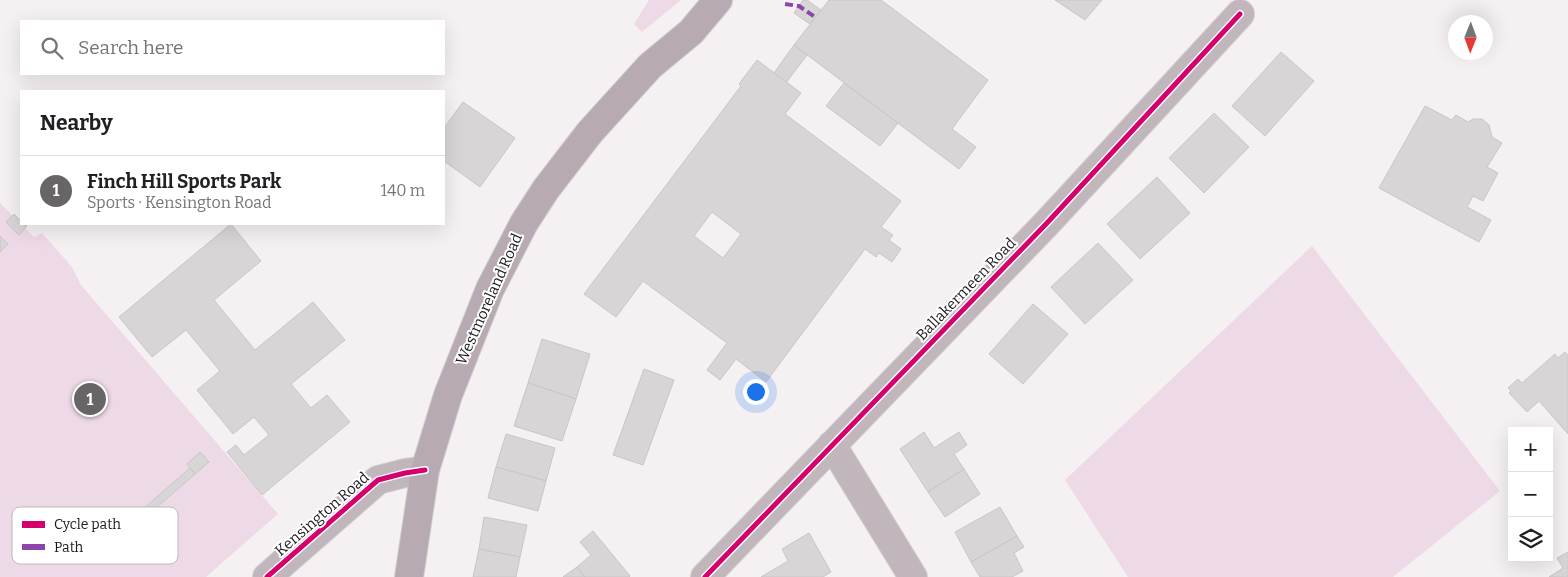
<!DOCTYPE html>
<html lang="en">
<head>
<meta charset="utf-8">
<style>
  :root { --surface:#fff; --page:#f6f6f6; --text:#202124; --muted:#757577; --line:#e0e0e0; --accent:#686567 }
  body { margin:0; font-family:Bitter,serif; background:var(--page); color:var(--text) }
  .controls { position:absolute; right:15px; bottom:15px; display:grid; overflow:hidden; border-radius:0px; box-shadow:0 5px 20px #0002 }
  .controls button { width:45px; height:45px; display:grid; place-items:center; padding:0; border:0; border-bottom:1px solid var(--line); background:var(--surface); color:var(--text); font:25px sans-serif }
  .compass { position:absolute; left:1448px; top:15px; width:45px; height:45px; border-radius:50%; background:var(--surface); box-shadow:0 5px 20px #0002; rotate:181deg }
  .you { position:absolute; left:755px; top:391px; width:18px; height:18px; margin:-12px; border:4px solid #fff; border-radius:50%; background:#1a73e8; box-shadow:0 0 0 8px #1a73e833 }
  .badge { display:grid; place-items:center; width:32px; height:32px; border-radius:50%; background:var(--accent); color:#fff; font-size:16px; font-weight:700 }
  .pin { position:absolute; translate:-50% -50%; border:2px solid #fff; box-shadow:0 1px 5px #0006 }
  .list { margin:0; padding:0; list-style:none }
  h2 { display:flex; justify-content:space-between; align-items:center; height:65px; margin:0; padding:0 20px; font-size:21px }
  h2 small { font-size:16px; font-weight:400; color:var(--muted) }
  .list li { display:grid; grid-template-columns:32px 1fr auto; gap:15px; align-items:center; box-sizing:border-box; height:70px; padding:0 20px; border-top:1px solid var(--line) }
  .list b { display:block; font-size:19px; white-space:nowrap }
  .list p { margin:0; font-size:16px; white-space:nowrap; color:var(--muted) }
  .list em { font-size:16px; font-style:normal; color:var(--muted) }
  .icon { flex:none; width:28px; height:28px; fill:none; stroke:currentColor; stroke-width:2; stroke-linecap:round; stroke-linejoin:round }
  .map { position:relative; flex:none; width:1568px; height:577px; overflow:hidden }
  .search { position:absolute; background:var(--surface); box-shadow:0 5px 20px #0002; left:20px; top:20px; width:425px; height:55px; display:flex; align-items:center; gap:12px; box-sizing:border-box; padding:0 18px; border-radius:0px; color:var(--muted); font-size:19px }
  .panel { position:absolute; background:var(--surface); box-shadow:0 5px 20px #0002; left:20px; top:90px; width:425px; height:135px; border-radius:0px }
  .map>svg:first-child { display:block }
  .green { fill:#eedae7 }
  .building { fill:#d8d5d6; stroke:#c8c6c7; fill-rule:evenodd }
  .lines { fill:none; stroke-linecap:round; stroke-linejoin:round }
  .street-casing { stroke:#d1cfd0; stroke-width:30 }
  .secondary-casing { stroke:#d1cfd0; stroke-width:30 }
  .street { stroke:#c2b6bd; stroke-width:28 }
  .secondary { stroke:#b8aab3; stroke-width:28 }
  .quiet { stroke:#8e44ad; stroke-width:4; stroke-dasharray:8 4; stroke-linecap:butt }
  .cycleway-casing { stroke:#fff; stroke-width:8 }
  .cycleway { stroke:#d6006c; stroke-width:5 }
  .labels { text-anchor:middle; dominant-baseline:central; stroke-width:4; stroke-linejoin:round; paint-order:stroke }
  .street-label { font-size:15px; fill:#1c191b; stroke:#fff }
  .key { fill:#fff; stroke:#bbbabb; stroke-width:1 }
  .key-label { font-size:14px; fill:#1c191b }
</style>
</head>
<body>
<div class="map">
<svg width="1568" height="577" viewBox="0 0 1568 577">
  <rect width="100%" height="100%" fill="#f5f1f3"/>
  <g class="green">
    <path d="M649,0H681L642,32L634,24Z"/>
    <path d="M0,203L34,237L42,233L72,267L81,285L278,514L206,577H0Z"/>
    <path d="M1312,246L1500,491L1393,577H1128L1065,480Z"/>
  </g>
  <g class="building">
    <path d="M803,0H807L821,10L810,24L794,13Z"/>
    <path d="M829,0H881L988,80L952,129L976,147L959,169L794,45Z"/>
    <path d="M1055,0H1102L1085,20Z"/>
    <path d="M794,45L807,55L786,83L774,73Z"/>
    <path d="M1281,52L1314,81L1265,136L1232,106Z"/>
    <path d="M757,60L801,93L785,114L901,201L881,227L893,235L889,240L901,249L892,262L879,253L876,257L865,249L766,382L736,359L720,380L707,370L727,343L643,281L616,317L584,294L741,86L739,84ZM712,212L741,234L723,258L694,236Z"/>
    <path d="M844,83L898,123L880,146L826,106Z"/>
    <path d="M463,102L515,138L480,187L444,161V128Z"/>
    <path d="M1425,106L1452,120L1456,115L1468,122L1473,119H1482L1489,125L1492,137L1502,143L1487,167L1498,173L1483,201L1473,196L1467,207L1491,220L1479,242L1379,188Z"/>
    <path d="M1214,113L1249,147L1204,193L1169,158Z"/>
    <path d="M1157,177L1190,213L1140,259L1107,224Z"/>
    <path d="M14,214L21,221V224L27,226L19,235L6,222Z"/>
    <path d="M231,224L261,261L214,300L255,350L313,302L345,340L291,384L311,408L327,395L350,422L262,495L227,452L236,445L244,455L269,435L254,417L233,434L197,390L220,371L186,330L152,357L119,317Z"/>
    <path d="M0,236L8,244L0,252Z"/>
    <path d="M1098,243L1133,280L1085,324L1051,287Z"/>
    <path d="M1033,304L1068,334L1023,384L989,354Z"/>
    <path d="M542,339L590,354L576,399L528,383Z"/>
    <path d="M1565,352L1568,355V434L1539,401L1527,412L1509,393L1511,391L1508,388L1518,379L1522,383L1555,354L1558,358Z"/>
    <path d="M644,369L674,380L643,465L613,455Z"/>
    <path d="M528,383L576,399L562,441L514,426Z"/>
    <path d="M924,432L934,448L959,432L967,445L954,454L964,469L928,492L900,449Z"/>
    <path d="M506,434L555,448L546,481L496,467Z"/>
    <path d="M200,452L209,462L195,474L187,464Z"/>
    <path d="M496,467L546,481L538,511L488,498Z"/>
    <path d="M190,468L195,474L93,563L88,557Z"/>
    <path d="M964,469L980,494L945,517L928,492Z"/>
    <path d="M1000,507L1017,536L971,562L955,532Z"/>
    <path d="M484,517L527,525L520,557L479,549Z"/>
    <path d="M593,531L630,576L629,577H585L577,567L591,555L580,542Z"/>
    <path d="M809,533L831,572L823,577H761L788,561L782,549Z"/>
    <path d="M1017,536L1024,547L1014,553L1023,571L1012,577H980L971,562Z"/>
    <path d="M479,549L520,557L516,577H473Z"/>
    <path d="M1568,552V577H1549L1563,568L1557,558Z"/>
    <path d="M577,567L585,577H563Z"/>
  </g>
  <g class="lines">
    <g class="street-casing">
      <g id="street">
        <path d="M832,445L913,577"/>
        <path d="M267,577L378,480L405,473L425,470"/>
        <path d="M705,577L1047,223L1240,14"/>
      </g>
    </g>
    <g class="secondary-casing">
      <path id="secondary" d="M409,577L425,470L448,395L490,289L524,223L546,189L590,132L650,66L691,32L718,0"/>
    </g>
    <use href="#street" class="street"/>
    <use href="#secondary" class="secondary"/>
    <path class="quiet" d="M785,4L799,6L815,17"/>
    <g class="cycleway-casing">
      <g id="cycleway">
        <path d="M267,577L378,480L405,473L425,470"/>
        <path d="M705,577L1047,223L1240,14"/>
      </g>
    </g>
    <use href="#cycleway" class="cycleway"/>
  </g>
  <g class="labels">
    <g class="street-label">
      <text transform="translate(966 289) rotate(-46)">Ballakermeen Road</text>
      <text transform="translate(489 299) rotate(-66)">Westmoreland Road</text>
      <text transform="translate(322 514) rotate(-41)">Kensington Road</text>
    </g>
  </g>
  <rect x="12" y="507" width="166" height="57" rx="8" class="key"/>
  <rect x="22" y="521" width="23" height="7" fill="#d6006c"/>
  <rect x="22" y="544" width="23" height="6" fill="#8e44ad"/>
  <g class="key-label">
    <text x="54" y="529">Cycle path</text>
    <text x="54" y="552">Path</text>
  </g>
</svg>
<div class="controls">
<button>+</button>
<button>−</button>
<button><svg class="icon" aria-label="layers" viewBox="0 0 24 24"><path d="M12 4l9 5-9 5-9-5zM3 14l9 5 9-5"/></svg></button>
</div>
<svg class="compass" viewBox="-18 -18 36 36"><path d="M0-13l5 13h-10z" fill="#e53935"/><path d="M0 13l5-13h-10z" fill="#757577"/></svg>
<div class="you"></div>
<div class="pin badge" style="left:90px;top:399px">1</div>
<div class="search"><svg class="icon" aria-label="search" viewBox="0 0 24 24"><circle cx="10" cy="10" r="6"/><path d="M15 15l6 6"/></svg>Search here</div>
<section class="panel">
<h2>Nearby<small></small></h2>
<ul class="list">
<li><span class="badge">1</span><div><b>Finch Hill Sports Park</b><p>Sports · Kensington Road</p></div><em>140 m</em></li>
</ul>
</section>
</div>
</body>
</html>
